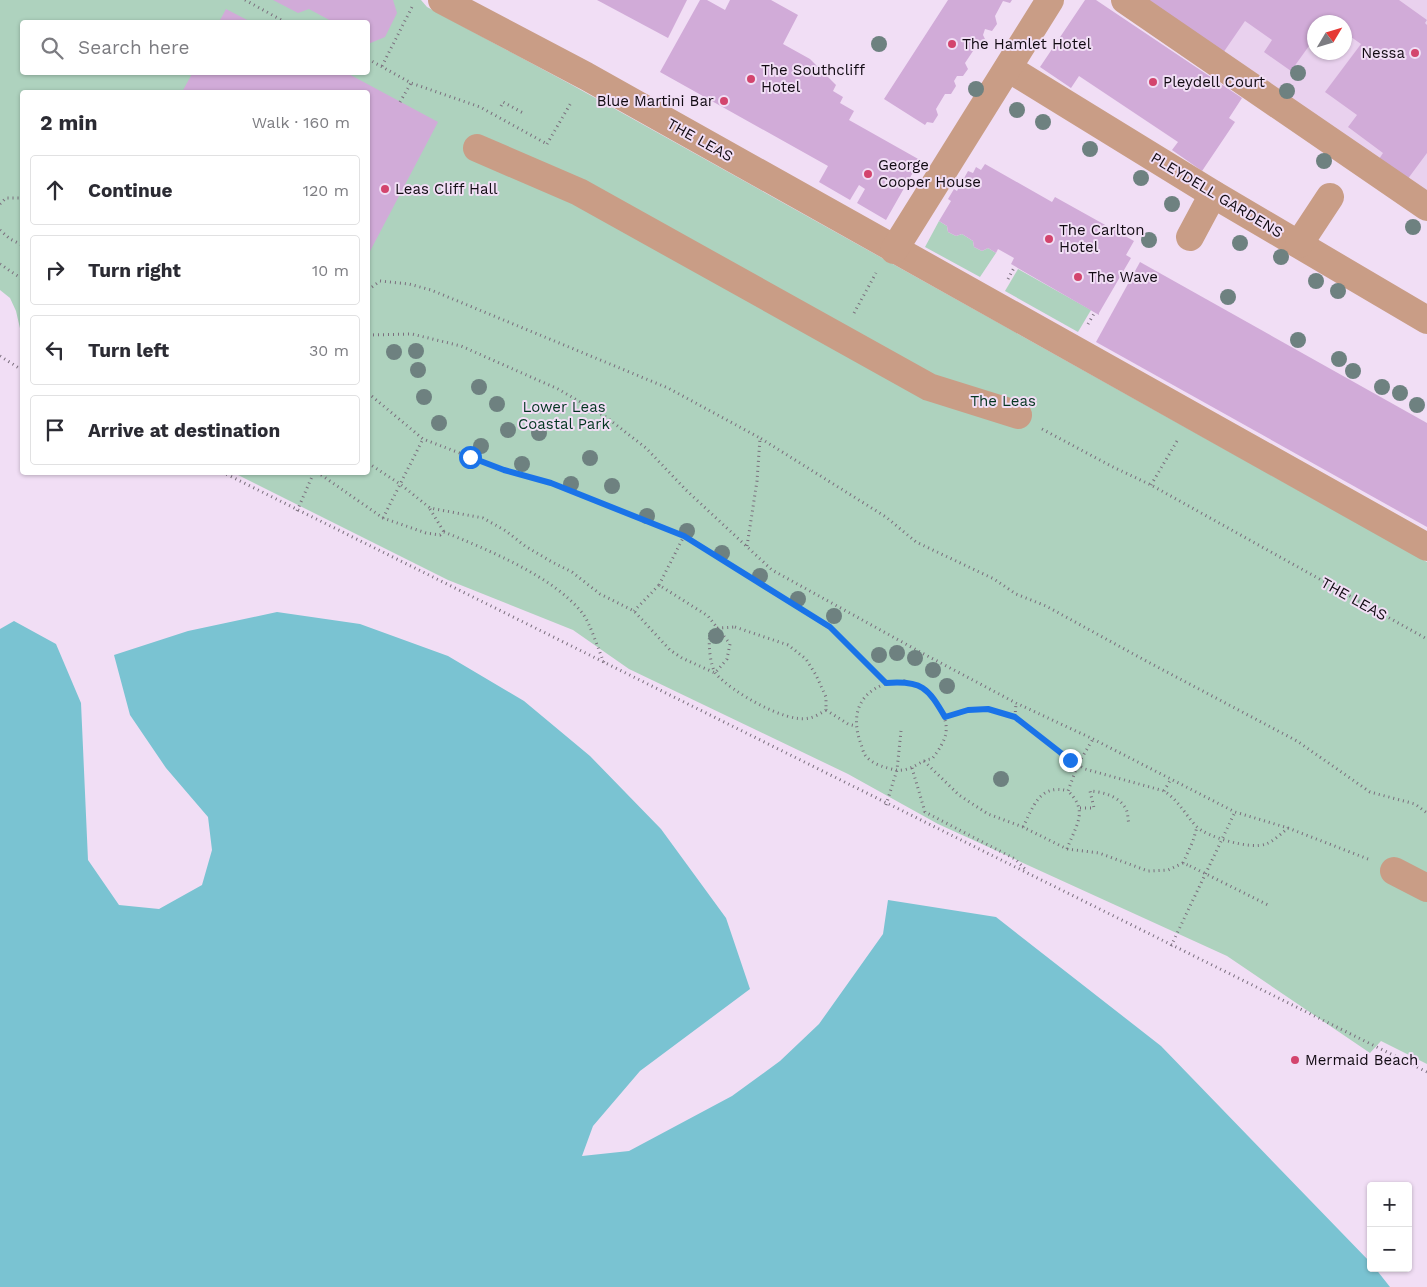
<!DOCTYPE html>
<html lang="en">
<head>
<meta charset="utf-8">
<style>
  :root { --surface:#fff; --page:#f2f2f3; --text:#2b2b33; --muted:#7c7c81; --line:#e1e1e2 }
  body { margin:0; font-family:"Work Sans",sans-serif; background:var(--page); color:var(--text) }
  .controls { position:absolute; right:15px; bottom:15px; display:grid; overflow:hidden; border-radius:5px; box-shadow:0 1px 4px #0004 }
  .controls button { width:45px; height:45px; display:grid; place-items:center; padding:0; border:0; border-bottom:1px solid var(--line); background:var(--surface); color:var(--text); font:25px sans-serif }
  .compass { position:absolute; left:1307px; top:15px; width:45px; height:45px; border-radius:50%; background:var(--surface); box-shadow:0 1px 4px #0004; rotate:52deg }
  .stop { position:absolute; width:15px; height:15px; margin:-11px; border:4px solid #1a73e8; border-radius:50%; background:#fff }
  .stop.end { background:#1a73e8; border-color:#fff; box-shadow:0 1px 5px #0008 }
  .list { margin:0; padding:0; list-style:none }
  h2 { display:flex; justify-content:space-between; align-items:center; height:65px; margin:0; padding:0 20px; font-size:21px }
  h2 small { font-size:16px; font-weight:400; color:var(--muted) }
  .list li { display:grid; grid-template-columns:32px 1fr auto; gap:15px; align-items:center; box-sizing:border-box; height:70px; margin:0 10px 10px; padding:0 10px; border:1px solid var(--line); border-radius:5px }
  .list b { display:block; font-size:19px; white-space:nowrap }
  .list em { font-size:16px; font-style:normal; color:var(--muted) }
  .icon { flex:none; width:28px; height:28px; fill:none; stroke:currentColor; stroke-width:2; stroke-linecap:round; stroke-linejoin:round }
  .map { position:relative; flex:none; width:1427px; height:1287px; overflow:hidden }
  .search { position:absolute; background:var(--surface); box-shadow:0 1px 4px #0004; left:20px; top:20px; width:350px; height:55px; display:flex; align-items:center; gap:12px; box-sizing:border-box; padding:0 18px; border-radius:5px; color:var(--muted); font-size:19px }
  .panel { position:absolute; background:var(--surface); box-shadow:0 1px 4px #0004; left:20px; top:90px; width:350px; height:385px; border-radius:5px }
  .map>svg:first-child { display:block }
  .built { fill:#e9d1ee; fill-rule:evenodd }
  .green { fill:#aed2be; fill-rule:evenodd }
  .water { fill:#7ac3d2 }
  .building { fill:#d1abd8 }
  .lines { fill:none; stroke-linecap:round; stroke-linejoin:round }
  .path { stroke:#7a6e7d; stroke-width:3; stroke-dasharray:1 4; stroke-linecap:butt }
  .minor { stroke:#c99d86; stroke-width:28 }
  .path-bridge { stroke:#7a6e7d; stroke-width:3; stroke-dasharray:1 4; stroke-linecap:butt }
  .tree { fill:#6e8180 }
  .route { stroke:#1a73e8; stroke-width:6 }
  .poi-dot { fill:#d3446d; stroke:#f1def5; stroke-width:2 }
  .labels { text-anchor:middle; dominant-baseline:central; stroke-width:4; stroke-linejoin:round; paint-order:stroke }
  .poi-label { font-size:15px; fill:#110a12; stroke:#f1def5; text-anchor:start }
  .street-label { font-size:15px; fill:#110a12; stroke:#f1def5 }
  .park-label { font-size:15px; fill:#033520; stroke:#f1def5 }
</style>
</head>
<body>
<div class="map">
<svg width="1427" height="1287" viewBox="0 0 1427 1287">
  <rect width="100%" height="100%" fill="#f1def5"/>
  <path class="built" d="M1139,0H1427V198ZM1314,22H1344V52H1314Z"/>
  <g class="green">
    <path d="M0,0H421L427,7L572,85L1427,562V1064L1381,1041L1370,1053L1227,956L938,824L848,774L629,669L573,630L448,580L234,473L368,472V92H22V337L16,311L10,298L0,290ZM22,22H368V72H22Z"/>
    <path d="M939,221L947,226L948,232L956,236L962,234L973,241L974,247L982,251L988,248L996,253L980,277L925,247Z"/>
    <path d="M1018,269L1091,310L1078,332L1005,291Z"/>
  </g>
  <path class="water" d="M277,612L360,624L448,656L524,701L590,756L661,829L726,918L750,989L640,1071L593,1126L582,1156L629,1151L732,1096L780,1061L819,1024L883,934L888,900L996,917L1161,1046L1370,1262L1371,1268H1375L1390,1287H0V629L14,621L56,644L81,703L88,860L119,905L159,909L202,885L212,850L208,817L166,768L130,715L114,655L188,631Z"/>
  <g class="building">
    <path d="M273,0H393L397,13L385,37L368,44V22H333L309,9L298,13Z"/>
    <path d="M597,0H687L668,38Z"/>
    <path d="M700,0H707L725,10L730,0H771L798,15L783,44L810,59L836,85L833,91L843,97L840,103L854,111L849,120L920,160L886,220L857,203L865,189L859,185L850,200L819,182L828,166L660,72Z"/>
    <path d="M948,0H1012L1010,3L1003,1L995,16L997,24L992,31L985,29L983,35L986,41L981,48H975L965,63L968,69L963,76H957L954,81L956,86L951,94H945L936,109L938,115L933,123L927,122L925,125L884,99Z"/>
    <path d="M1085,0H1096L1242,98L1229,118L1235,122L1202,171L1172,150L1178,142L1079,76L1071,88L1040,67Z"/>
    <path d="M1146,0H1399L1427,20L1425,23L1427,25V153L1407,180L1379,159L1383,153L1348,127L1357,115L1325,92L1361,44L1344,32V22H1331L1328,20L1326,22H1314V39L1291,71L1264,52L1272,40L1245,21L1223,53Z"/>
    <path d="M226,9L251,22H219Z"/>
    <path d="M193,72H345L438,122L368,255V92H182Z"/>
    <path d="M985,164L1052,202L1055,197L1134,241L1126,255L1131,258L1099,313V315L1011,264L1014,258L998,249L996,253L988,248L982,251L974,247L973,241L962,234L956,236L948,232L947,226L939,221L951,201L948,199L954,189L957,191L968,171L973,173L976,167L981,170Z"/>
    <path d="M1140,262L1427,423V527L1096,342Z"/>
  </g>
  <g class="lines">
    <g class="path">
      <path d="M245,0L285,22"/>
      <path d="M272,22L275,18"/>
      <path d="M368,59L411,83L480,107L547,144"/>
      <path d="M382,66L413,5"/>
      <path d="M400,102L411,83"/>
      <path d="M501,106L503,102L525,114"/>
      <path d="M547,144L572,101"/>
      <path d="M0,204L6,198H22"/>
      <path d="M0,230L10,239L22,245"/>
      <path d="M0,264L22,279"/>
      <path d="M1008,279L1015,266"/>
      <path d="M368,290L380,281L409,284L431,290L668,388L760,438"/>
      <path d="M854,313L876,273"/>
      <path d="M1088,324L1095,312"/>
      <path d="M368,335L412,334L461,346L558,389L606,417L646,448L686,490L772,570L922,653L1016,703L1093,739L1235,812L1288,828L1368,859"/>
      <path d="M0,356L22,370"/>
      <path d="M368,393L423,439L504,470L551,483L684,536L830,627L886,683"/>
      <path d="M1042,429L1111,466L1151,485L1427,639"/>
      <path d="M368,463L400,484L430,508L483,518L506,531L525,546L552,562L572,572L600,594L634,611L670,650L682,658L715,673L727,659L730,644L708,616L659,585L634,611"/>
      <path d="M222,472L1427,1072"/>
      <path d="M317,472L383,518L426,533L440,535L444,532C486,549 555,577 583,614C590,623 599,651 604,663"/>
      <path d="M1151,485L1177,441"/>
      <path d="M430,509L444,532"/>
      <path d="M297,511L314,472"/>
      <path d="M383,518L423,439"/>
      <path d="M747,546L757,481L760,438L886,517L916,542L994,579L1016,594L1046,606L1148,662L1297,741L1370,792L1415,804L1427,813"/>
      <path d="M659,585L684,536"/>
      <path d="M735,627L788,645L806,659L816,675L826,697V710C821,713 815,717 809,718C786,724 731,691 716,674C710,666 708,643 710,633L718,628Z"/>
      <path d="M904,681C922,686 929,689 938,705C952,728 947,739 932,759C921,759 912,772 896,770C886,768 871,764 865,755C863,752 862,747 861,744C851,718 857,694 885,684C891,682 898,682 904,681Z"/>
      <path d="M826,710L848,724L856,726"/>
      <path d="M945,717L968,710L988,709L1015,717L1070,760L1085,769L1164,791C1179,801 1184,813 1196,826C1206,837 1251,850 1266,844C1274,841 1282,833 1288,828"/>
      <path d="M1015,717L1016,703"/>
      <path d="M924,761L959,795L988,814L1023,827L1067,849L1099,853L1148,871L1168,870L1183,863L1190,866"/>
      <path d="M912,768L925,812L1015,859L1027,871"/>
      <path d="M1164,791L1171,779"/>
      <path d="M886,805L897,770L901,731"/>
      <path d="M1080,808H1094L1090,791C1103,792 1119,796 1126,809C1128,813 1128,820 1129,825"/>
      <path d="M1023,827C1033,807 1040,783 1068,791L1078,764L1093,739"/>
      <path d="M1067,849C1076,825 1089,811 1068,791"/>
      <path d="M1183,863L1193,841L1197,827"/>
      <path d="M1226,884L1268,905"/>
      <path d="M1171,946L1235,812"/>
    </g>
    <g class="minor">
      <path d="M442,0L586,76L1427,547"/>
      <path d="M1125,0L1427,207"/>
      <path d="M1008,68L1213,194L1427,320"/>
      <path d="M477,148L579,192L929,387L1018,415"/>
      <path d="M1190,237L1213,194"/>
      <path d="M1299,244L1330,197"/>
      <path d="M894,250L1050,0"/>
      <path d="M1394,871L1427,888"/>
    </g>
    <path class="path-bridge" d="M1190,866L1226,884"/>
  </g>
  <g class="tree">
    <circle cx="879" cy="44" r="8"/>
    <circle cx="1298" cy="73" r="8"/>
    <circle cx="976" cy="89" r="8"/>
    <circle cx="1287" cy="91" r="8"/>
    <circle cx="1017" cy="110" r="8"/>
    <circle cx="1043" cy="122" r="8"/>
    <circle cx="1090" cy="149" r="8"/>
    <circle cx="1324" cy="161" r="8"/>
    <circle cx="1141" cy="178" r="8"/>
    <circle cx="1172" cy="204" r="8"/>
    <circle cx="1413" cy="227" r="8"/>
    <circle cx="1149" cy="240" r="8"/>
    <circle cx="1240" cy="243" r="8"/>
    <circle cx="1281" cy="257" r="8"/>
    <circle cx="1316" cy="281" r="8"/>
    <circle cx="1338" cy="291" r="8"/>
    <circle cx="1228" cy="297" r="8"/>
    <circle cx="1298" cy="340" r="8"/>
    <circle cx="416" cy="351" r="8"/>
    <circle cx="394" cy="352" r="8"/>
    <circle cx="1339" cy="359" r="8"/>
    <circle cx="418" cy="370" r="8"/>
    <circle cx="1353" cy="371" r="8"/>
    <circle cx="479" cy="387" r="8"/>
    <circle cx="1382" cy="387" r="8"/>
    <circle cx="1400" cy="393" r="8"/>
    <circle cx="424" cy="397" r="8"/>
    <circle cx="497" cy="404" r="8"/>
    <circle cx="1417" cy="405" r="8"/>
    <circle cx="439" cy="423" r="8"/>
    <circle cx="508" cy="430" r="8"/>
    <circle cx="539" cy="433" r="8"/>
    <circle cx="481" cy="446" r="8"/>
    <circle cx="590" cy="458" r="8"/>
    <circle cx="522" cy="464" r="8"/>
    <circle cx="571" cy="484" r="8"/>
    <circle cx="612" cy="486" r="8"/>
    <circle cx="647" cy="516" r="8"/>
    <circle cx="687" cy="531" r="8"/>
    <circle cx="722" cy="553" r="8"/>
    <circle cx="760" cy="576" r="8"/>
    <circle cx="798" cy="599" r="8"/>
    <circle cx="834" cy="616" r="8"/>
    <circle cx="716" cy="636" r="8"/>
    <circle cx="897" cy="653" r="8"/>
    <circle cx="879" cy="655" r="8"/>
    <circle cx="915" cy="658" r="8"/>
    <circle cx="933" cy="670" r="8"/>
    <circle cx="947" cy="686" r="8"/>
    <circle cx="1001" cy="779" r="8"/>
  </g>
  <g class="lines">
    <path class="route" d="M470,457L504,470L551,483L684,536L830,627L886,683C922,680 928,688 945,717L968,710L988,709L1015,717L1070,760"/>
  </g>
  <g class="poi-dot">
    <circle cx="952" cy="44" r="5"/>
    <circle cx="1415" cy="53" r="5"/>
    <circle cx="751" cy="79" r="5"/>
    <circle cx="1153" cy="82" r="5"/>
    <circle cx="724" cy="101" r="5"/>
    <circle cx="868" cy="174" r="5"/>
    <circle cx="385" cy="189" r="5"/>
    <circle cx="1049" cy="239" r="5"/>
    <circle cx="1078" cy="277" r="5"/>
    <circle cx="1295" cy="1060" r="5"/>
  </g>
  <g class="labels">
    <g class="poi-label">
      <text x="962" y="44">The Hamlet Hotel</text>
      <text x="1405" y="53" text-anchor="end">Nessa</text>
      <text x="761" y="70">The Southcliff<tspan x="761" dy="17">Hotel</tspan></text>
      <text x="1163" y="82">Pleydell Court</text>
      <text x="714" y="101" text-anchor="end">Blue Martini Bar</text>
      <text x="878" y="165">George<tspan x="878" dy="17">Cooper House</tspan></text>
      <text x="395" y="189">Leas Cliff Hall</text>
      <text x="1059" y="230">The Carlton<tspan x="1059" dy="17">Hotel</tspan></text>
      <text x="1088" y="277">The Wave</text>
      <text x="1305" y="1060">Mermaid Beach</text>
    </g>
    <g class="street-label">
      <text transform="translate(700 140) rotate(29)">THE LEAS</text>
      <text transform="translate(1217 195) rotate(31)">PLEYDELL GARDENS</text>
      <text transform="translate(1354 599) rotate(29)">THE LEAS</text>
    </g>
    <g class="park-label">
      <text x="1003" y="401">The Leas</text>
      <text x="564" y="407">Lower Leas<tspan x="564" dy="17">Coastal Park</tspan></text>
    </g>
  </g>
</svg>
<div class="controls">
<button>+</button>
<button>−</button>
</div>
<svg class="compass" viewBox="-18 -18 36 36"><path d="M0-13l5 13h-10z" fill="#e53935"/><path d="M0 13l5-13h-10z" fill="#7c7c81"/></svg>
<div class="stop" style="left:470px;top:457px"></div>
<div class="stop end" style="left:1070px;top:760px"></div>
<div class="search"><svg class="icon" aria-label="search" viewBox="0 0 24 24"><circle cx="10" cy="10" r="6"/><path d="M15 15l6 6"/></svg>Search here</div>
<section class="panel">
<h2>2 min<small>Walk · 160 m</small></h2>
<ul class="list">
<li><svg class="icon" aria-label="ahead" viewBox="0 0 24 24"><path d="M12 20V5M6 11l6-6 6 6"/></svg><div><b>Continue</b></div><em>120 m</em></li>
<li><svg class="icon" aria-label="right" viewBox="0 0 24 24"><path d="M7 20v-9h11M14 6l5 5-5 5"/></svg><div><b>Turn right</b></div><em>10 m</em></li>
<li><svg class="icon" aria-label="left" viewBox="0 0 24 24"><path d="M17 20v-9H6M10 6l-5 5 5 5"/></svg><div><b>Turn left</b></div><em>30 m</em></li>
<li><svg class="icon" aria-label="arrive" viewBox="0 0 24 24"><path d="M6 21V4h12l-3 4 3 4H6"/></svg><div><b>Arrive at destination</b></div></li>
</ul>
</section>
</div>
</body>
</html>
